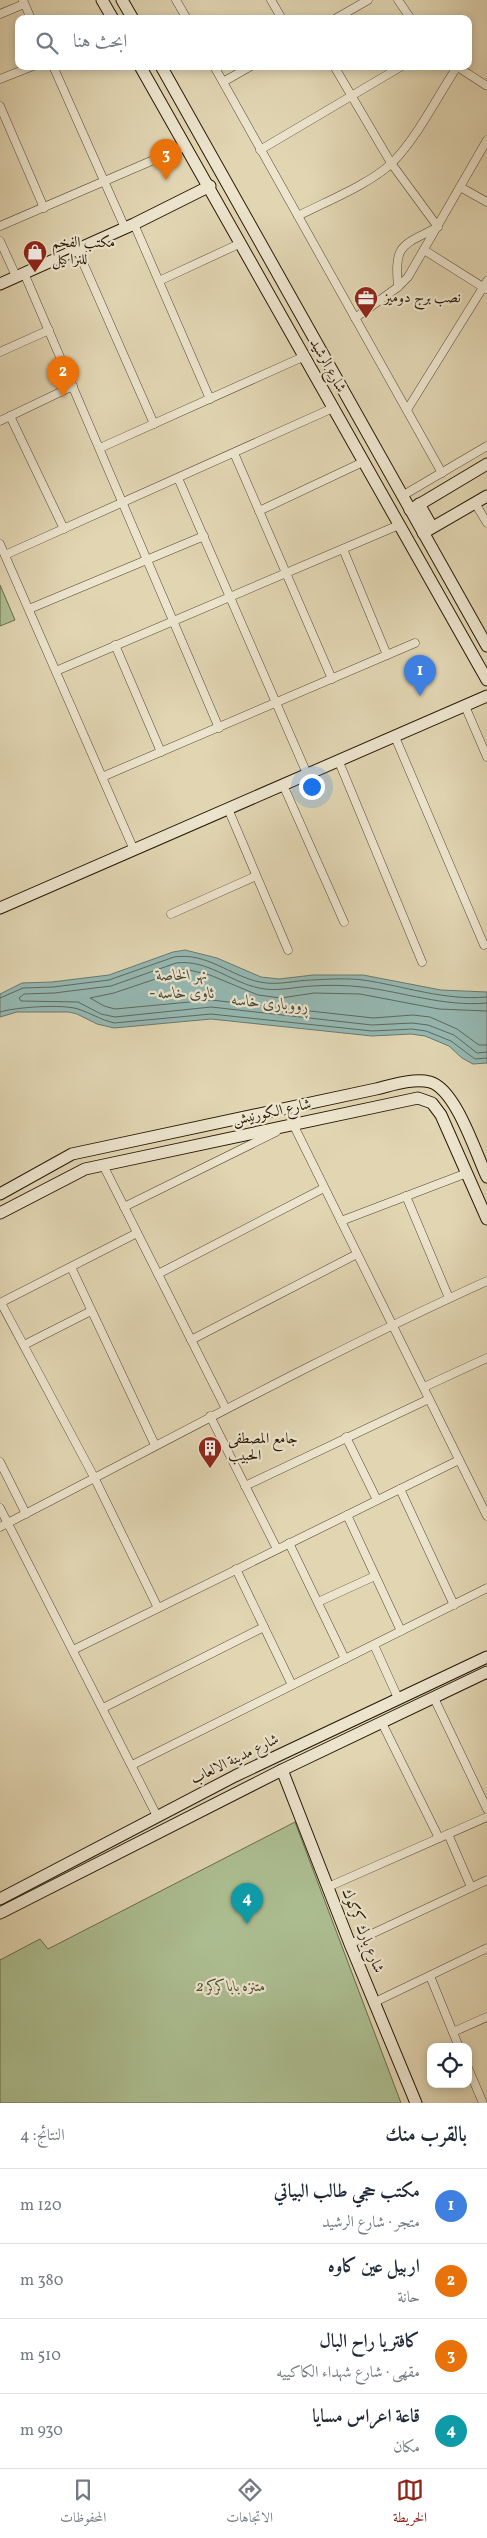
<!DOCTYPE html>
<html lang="ar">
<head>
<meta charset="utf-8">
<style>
  :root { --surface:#fff; --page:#f2f2f3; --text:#1f2937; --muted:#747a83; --line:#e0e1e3; --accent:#8f2418 }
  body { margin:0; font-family:Vollkorn,Amiri,serif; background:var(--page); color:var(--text); direction:rtl }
  .controls { position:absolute; right:15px; bottom:15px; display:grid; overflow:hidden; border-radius:10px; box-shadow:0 2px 8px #0003 }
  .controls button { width:45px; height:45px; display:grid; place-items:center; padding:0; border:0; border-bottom:1px solid var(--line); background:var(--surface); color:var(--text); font:25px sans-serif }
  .you { position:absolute; left:311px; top:786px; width:18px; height:18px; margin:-12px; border:4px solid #fff; border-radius:50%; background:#1a73e8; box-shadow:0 0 0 8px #1a73e833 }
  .badge { display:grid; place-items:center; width:32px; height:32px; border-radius:50%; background:var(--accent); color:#fff; font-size:16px; font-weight:700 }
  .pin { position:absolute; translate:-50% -41px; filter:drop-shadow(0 1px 2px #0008) }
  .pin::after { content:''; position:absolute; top:26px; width:18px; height:15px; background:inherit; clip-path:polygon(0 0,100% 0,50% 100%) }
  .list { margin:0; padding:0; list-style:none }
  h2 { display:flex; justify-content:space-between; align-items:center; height:65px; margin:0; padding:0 20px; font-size:21px }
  h2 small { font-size:16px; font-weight:400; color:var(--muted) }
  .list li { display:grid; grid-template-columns:32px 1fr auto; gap:15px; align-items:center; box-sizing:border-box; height:75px; padding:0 20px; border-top:1px solid var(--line) }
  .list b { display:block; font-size:19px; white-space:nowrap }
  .list p { margin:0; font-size:16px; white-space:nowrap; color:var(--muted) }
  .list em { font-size:16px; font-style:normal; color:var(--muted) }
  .icon { flex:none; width:28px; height:28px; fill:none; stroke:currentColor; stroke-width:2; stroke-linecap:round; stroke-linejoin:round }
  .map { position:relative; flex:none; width:487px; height:2103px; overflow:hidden; direction:ltr }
  .search { position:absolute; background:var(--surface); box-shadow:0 2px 8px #0003; left:15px; right:15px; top:15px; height:55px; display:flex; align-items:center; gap:12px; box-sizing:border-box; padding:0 18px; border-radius:10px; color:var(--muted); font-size:19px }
  .sheet { height:365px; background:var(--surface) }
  nav { display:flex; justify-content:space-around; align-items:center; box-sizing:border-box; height:70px; border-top:1px solid var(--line); background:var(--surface); font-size:14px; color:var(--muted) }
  nav a { display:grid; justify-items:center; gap:2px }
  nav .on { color:var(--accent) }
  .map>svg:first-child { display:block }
  .green { fill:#acbe91; stroke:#6a6c4c }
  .water { fill:#95b8b2; stroke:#69786e }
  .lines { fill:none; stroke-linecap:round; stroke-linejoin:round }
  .shore { stroke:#5e685c; stroke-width:1 }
  .street-casing { stroke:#564832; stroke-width:9 }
  .secondary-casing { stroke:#281907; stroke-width:13 }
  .street { stroke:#ece4cd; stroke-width:8 }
  .secondary { stroke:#ece4cd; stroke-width:11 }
  .labels { text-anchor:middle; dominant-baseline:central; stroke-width:4.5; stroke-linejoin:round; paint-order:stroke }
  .poi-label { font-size:15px; fill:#281907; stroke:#ece4cd; text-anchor:start }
  .street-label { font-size:15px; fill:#281907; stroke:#ece4cd }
  .park-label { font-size:15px; font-style:italic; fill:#504b30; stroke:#ece4cd }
  .water-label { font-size:16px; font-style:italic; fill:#49493a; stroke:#ece4cd }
</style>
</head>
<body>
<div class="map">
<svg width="487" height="2103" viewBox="0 0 487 2103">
  <rect width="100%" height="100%" fill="#e1d5b2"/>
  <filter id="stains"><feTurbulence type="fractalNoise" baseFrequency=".004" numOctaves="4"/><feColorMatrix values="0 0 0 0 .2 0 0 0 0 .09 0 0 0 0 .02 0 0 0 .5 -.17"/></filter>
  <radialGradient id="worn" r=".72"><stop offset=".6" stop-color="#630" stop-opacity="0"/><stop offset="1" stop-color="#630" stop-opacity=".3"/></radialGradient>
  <g class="green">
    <path d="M0,585L15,620L0,626Z"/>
    <path d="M295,1822L401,2103H0V1960L40,1939L48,1949Z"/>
  </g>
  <path class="water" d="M185,950L217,958L261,977L279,979L313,975H363L441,990L487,992V1063L473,1064L462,1058L449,1046L425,1036L411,1034L372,1036L211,1019L114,1028L97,1024L77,1014L69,1012H17L0,1017V994L22,983L52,982L109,975L173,952Z"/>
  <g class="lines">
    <g class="shore">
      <path d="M0,998L23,988L53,987L109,980L174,957C207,952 230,976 260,982C279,986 295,980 313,980C329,979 347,978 363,980C404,986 445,1001 487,997"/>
      <path d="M487,1003C444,1007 404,992 362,987C346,985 328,985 312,986C294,987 277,992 259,988C230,982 207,959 176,963L111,986L54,993L24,994L19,998L21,1001L78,1002L101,1014L115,1017L211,1007L372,1025L412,1023L428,1025L454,1035L477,1053L487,1052"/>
      <path d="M487,1011L439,1009L360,994L314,993L281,998L258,995L210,975L185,969L114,993L90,998L104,1006L115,1009L211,1000L373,1018L413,1015L430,1017L457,1029L479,1045H487"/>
      <path d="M0,1012C16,1007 63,1004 78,1009C91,1013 101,1020 114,1023L211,1014L372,1031L412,1029L426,1031L451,1041L475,1059L487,1058"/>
    </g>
    <g class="street-casing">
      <g id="street">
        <path d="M23,0L31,19"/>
        <path d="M176,0L187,19"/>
        <path d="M271,0L282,19"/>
        <path d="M398,0L411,19"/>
        <path d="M0,14L24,4"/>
        <path d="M335,19L368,0"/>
        <path d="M53,66L125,228"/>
        <path d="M214,66L442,473"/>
        <path d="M334,66L391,163L438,227C402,246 394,243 398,287"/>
        <path d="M456,66L487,86"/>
        <path d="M0,79L33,66"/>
        <path d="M223,82L251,66"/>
        <path d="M0,106L44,208"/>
        <path d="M260,150L402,66"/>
        <path d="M460,187L487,202"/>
        <path d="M298,216C327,201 368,185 392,163C417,138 437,97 457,67"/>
        <path d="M134,224L210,399"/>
        <path d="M0,226L186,146"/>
        <path d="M0,241L16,276"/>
        <path d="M77,249L154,424"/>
        <path d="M424,250L486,289"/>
        <path d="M24,273L219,728"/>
        <path d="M159,281L241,243"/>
        <path d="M355,318L398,287L408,277L487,140"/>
        <path d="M0,352L49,330"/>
        <path d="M407,410L487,281"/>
        <path d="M10,416L64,529"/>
        <path d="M0,421L73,386"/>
        <path d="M100,448L305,356"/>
        <path d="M234,453L332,679"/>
        <path d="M178,478L308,776"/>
        <path d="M402,496L487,446"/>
        <path d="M475,503L487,523"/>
        <path d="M259,511L363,462"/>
        <path d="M0,544L134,850"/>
        <path d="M343,549L387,655"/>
        <path d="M5,555L333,408"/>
        <path d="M29,609L204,536"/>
        <path d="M115,645L161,752"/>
        <path d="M56,671L399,525"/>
        <path d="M465,706L487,757"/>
        <path d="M395,737L484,945"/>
        <path d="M339,762L422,962"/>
        <path d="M102,777L415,643"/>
        <path d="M284,787L344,922"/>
        <path d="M229,811L288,950"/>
        <path d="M171,914L256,876"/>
        <path d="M291,1125L293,1124L487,1516"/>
        <path d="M103,1165L226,1409"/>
        <path d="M406,1196L449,1298"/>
        <path d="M124,1207L276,1132"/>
        <path d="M341,1221L467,1173"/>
        <path d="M71,1267L155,1445"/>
        <path d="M158,1274L324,1188"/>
        <path d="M0,1303L137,1233"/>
        <path d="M1,1303L94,1477L158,1608"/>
        <path d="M191,1340L357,1254"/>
        <path d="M24,1345L91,1311"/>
        <path d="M424,1387L487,1358"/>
        <path d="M210,1416L277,1549"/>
        <path d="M346,1437L377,1500"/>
        <path d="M0,1462L26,1514"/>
        <path d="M245,1486L429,1399"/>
        <path d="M400,1489L454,1605"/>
        <path d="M0,1508L157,1816"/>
        <path d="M347,1515L401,1631"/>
        <path d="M0,1527C162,1444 321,1356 487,1281"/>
        <path d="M289,1543L345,1659"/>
        <path d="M236,1569L292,1685"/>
        <path d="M318,1602L375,1576"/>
        <path d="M374,1645L398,1698"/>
        <path d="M73,1650L459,1460"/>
        <path d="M434,1698L487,1809"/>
        <path d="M103,1708L264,1627"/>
        <path d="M382,1723L439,1838"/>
        <path d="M132,1765L487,1588"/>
        <path d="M448,1834L471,1887"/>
        <path d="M328,1887L487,1817"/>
        <path d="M350,1944L487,1880"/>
        <path d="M430,1976L459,2047"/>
        <path d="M375,2002L487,1948"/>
        <path d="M453,2032L487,2017"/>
        <path d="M468,2068L483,2103"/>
      </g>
    </g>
    <g class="secondary-casing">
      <g id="secondary">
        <path d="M102,0L113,19"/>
        <path d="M122,0L133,19"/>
        <path d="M140,66L487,680"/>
        <path d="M161,66L487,646"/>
        <path d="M0,284L134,224L210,186"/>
        <path d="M419,504L432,527"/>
        <path d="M410,510L487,464"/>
        <path d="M423,533L487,496"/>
        <path d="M0,908L487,696"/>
        <path d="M0,1194L72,1154L376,1089C393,1085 413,1078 430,1082C456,1089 476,1154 487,1177"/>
        <path d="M0,1213L85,1169L418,1098L432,1103L441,1115L487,1219"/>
        <path d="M282,1770L350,1944L416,2103"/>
        <path d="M0,1899L235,1776L487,1657"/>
        <path d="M0,1913L282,1770L487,1672"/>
      </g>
    </g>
    <use href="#street" class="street"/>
    <use href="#secondary" class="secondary"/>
  </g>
  <defs>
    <g id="shop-pin" transform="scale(1.25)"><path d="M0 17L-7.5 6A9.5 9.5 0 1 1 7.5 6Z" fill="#8f2418" stroke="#ece4cd"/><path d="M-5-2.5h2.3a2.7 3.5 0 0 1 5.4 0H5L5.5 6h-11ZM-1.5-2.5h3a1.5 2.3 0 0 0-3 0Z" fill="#fff"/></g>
    <g id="office-pin" transform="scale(1.25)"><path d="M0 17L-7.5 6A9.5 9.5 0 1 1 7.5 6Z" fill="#8f2418" stroke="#ece4cd"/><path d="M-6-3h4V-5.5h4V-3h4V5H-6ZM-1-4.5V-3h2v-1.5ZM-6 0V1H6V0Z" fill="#fff"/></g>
    <g id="building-pin" transform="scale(1.25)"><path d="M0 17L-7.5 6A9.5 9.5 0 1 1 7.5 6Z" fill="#8f2418" stroke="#ece4cd"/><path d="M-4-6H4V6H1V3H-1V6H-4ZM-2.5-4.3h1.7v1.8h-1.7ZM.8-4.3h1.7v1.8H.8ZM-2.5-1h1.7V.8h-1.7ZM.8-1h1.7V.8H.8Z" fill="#fff"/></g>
  </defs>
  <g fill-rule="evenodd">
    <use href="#shop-pin" x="35" y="252"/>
    <use href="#office-pin" x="366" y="298"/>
    <use href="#building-pin" x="210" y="1448"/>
  </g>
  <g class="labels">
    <g class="poi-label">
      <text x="52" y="243">مكتب الفخم<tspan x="52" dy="17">للنراكيل</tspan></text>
      <text x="384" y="298">نصب برج دوميز</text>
      <text x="228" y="1439">جامع المصطفى<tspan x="228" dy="17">الحبيب</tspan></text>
    </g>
    <g class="street-label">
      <text transform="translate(327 366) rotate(61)">شارع الرشيد</text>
      <text transform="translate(272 1113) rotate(-12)">شارع الكورنيش</text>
      <text transform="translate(235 1760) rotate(-26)">شارع مدينة الالعاب</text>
      <text transform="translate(362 1931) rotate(68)">شارع بارك كركوك</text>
    </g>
    <g class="park-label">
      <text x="231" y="1987">متنزه باباكركر 2</text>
    </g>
    <g class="water-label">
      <text x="182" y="976">نهر الخاصة<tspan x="182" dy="18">- ئاوی خاسە</tspan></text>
      <text transform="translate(270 1004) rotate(5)">ڕووباری خاسە</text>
    </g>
  </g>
  <rect width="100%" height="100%" filter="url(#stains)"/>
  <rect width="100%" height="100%" fill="url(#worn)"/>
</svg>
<div class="controls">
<button><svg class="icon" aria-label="locate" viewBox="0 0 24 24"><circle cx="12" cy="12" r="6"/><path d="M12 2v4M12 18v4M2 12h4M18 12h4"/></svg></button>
</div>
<div class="you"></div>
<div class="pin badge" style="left:420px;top:696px;background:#3f7fe0">1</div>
<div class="pin badge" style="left:63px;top:397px;background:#e8710a">2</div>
<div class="pin badge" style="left:166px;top:180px;background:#e8710a">3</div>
<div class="pin badge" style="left:247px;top:1924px;background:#0f9aa8">4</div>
<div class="search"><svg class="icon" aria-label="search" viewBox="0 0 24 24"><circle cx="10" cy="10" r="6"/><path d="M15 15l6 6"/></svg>ابحث هنا</div>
</div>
<section class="sheet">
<h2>بالقرب منك<small>النتائج: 4</small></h2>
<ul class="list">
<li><span class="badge" style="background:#3f7fe0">1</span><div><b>مكتب حجي طالب البياتي</b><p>متجر · شارع الرشيد</p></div><em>120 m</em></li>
<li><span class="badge" style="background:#e8710a">2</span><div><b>اربيل عين كاوه</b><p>حانة</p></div><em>380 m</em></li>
<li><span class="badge" style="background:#e8710a">3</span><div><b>كافتريا راح البال</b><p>مقهى · شارع شهداء الكاكييه</p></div><em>510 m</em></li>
<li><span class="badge" style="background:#0f9aa8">4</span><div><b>قاعة اعراس مسايا</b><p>مكان</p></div><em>930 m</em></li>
</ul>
</section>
<nav>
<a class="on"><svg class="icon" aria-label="map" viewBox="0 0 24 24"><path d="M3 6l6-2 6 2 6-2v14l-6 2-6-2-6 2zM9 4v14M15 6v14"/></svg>الخريطة</a>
<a><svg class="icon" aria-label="directions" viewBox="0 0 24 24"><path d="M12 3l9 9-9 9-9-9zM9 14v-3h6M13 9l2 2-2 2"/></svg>الاتجاهات</a>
<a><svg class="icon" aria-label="saved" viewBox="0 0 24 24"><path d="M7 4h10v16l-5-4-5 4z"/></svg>المحفوظات</a>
</nav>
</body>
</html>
